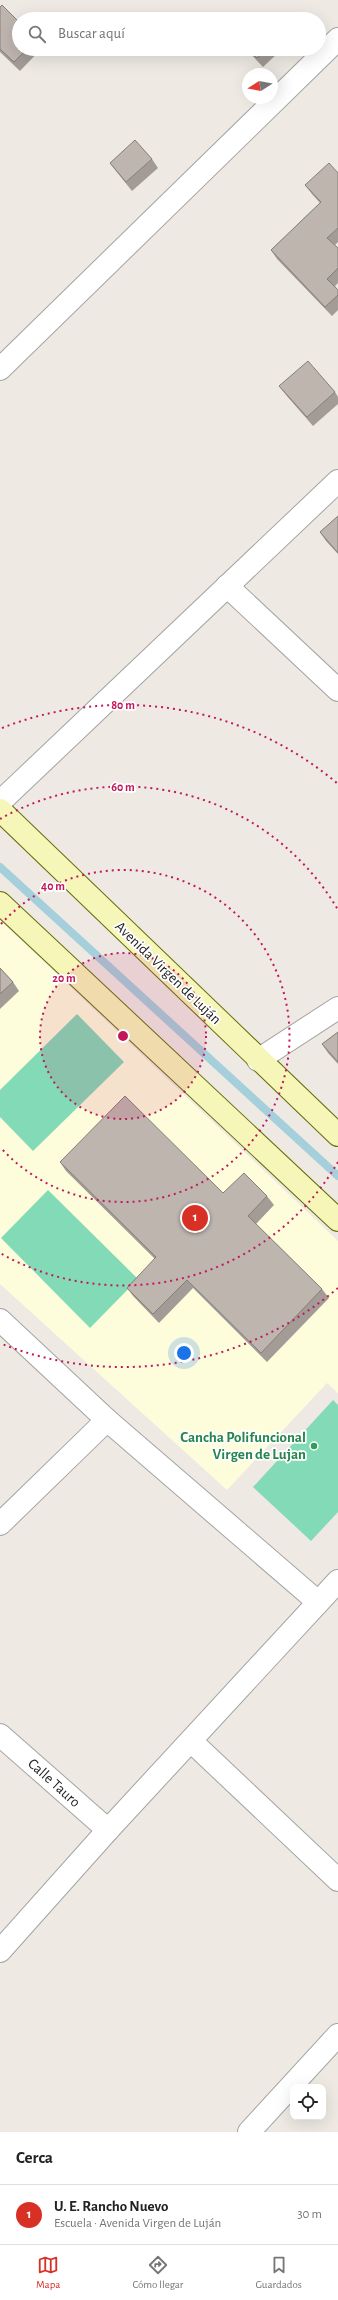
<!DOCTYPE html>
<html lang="es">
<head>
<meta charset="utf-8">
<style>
  :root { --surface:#fff; --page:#f6f6f6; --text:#222; --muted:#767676; --line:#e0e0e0; --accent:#d93025 }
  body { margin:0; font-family:"Alegreya Sans",sans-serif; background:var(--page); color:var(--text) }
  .controls { position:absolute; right:12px; bottom:12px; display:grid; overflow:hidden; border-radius:8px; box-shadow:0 4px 16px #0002 }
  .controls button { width:36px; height:36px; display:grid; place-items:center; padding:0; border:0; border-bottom:1px solid var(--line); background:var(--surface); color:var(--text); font:20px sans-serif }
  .compass { position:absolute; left:242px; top:68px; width:36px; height:36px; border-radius:50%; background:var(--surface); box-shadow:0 4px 16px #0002; rotate:259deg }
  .you { position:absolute; left:184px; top:1353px; width:14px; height:14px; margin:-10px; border:3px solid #fff; border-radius:50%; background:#1a73e8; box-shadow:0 0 0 6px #1a73e833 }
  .badge { display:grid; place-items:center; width:26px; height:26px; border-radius:50%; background:var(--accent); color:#fff; font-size:13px; font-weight:700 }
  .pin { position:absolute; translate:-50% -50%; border:2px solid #fff; box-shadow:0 1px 4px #0006 }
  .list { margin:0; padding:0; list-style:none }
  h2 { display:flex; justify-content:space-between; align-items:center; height:52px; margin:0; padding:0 16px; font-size:17px }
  h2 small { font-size:13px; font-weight:400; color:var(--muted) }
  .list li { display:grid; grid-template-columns:26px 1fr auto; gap:12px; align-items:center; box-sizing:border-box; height:60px; padding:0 16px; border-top:1px solid var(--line) }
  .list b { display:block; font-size:15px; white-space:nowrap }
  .list p { margin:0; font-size:13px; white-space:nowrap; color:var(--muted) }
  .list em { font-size:13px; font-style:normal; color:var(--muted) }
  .icon { flex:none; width:22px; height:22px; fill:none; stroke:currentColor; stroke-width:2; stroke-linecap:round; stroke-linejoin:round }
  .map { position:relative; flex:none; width:338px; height:2132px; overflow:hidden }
  .search { position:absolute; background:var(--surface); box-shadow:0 4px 16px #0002; left:12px; right:12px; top:12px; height:44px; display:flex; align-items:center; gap:10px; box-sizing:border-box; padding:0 14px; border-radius:22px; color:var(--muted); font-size:15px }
  .sheet { height:112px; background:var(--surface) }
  nav { display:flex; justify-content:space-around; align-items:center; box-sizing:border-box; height:56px; border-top:1px solid var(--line); background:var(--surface); font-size:11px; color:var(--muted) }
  nav a { display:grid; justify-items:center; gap:2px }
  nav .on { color:var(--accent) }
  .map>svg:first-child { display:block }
  .education { fill:#fdfddc }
  .pitch { fill:#83dab7 }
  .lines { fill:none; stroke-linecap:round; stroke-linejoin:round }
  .stream { stroke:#a5cfda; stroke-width:8 }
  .minor-casing { stroke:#a4a4a4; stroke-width:24 }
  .secondary-casing { stroke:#666e09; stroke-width:24 }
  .minor { stroke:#fff; stroke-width:22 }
  .secondary { stroke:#f5f6b8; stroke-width:22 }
  .wall { fill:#a39c96 }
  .building { fill:#beb5af; stroke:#857f7a }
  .ring { fill:none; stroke:#c2185b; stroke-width:2; stroke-dasharray:2 4 }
  .leisure-dot { fill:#2e9e5b; stroke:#fff; stroke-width:1.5 }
  .labels { text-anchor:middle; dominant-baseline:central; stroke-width:3.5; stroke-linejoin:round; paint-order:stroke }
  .street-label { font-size:15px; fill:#1d1d1d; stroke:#fff }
  .leisure-label { font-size:15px; font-weight:bold; fill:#27864d; stroke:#fff; text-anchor:end }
  .centre { fill:#c2185b; stroke:#fff; stroke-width:2 }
  .ring-label { font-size:12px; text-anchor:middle; font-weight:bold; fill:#c2185b; stroke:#fff; stroke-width:3.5; stroke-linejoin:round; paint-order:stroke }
</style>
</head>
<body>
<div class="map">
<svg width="338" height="2132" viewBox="0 0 338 2132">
  <rect width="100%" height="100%" fill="#eeeae3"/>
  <path class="education" d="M0,920L338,1241V1393L327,1383L227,1490L0,1284Z"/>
  <g class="pitch">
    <path d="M77,1014L124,1062L33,1151L0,1117V1090Z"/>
    <path d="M48,1190L138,1279L90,1328L1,1238Z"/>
    <path d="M333,1400L338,1405V1512L311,1541L253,1487Z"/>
  </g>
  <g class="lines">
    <path class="stream" d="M0,867L338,1176"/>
    <g class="minor-casing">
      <g id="minor">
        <path d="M0,369L338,39"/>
        <path d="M227,586L338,690"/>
        <path d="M0,802L338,481"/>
        <path d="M258,1060L338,1008"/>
        <path d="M0,1320L107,1420L318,1602"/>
        <path d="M0,1524L107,1420"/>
        <path d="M0,1735L108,1830"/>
        <path d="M191,1741L338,1880"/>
        <path d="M0,1951L108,1830L338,1581"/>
        <path d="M249,2132L338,2035"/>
      </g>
    </g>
    <g class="secondary-casing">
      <g id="secondary">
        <path d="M0,810L338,1135"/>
        <path d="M0,903L338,1220"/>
      </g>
    </g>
    <use href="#minor" class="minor"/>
    <use href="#secondary" class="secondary"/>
  </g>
  <g class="wall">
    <path d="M0,7L19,49H41L20,71L0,52Z"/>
    <path d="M246,49H276L278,53L263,67Z"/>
    <path d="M152,159L158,168L132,191L116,171L110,163Z"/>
    <path d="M338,173V242L335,245L338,248V283L335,286L338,290V310L332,316L277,259L271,250L320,203L312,194L305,185Z"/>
    <path d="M279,386L335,392L338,397V404L313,426L286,395Z"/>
    <path d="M338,516V554L326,541L320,532Z"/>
    <path d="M0,968L13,982L19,991L0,1009Z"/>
    <path d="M338,1032V1064L328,1053L322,1044Z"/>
    <path d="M60,1162L223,1193L267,1196L274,1205L256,1224L322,1289L329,1298L267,1362L193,1288L159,1323L133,1296L127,1288L155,1259L66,1171Z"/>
  </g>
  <g class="building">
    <path d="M2,5L19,22V49H27L14,62L0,49V7Z"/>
    <path d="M248,49H267L257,58Z"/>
    <path d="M135,140L152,159L126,182L110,163Z"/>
    <path d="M329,163L338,173V228L327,238L338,248V268L327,279L338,290V295L325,307L271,250L321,202L305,185Z"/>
    <path d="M308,361L335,392L307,417L279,386Z"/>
    <path d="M338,516V553L320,532Z"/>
    <path d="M0,968L13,982L0,994Z"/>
    <path d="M338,1032V1062L322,1044Z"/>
    <path d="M125,1096L223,1193L244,1173L267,1196L248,1216L322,1289L261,1353L187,1280L153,1314L127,1288L156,1257L60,1162Z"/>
  </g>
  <circle cx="123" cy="1036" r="83" fill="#c2185b" fill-opacity=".12"/>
  <g class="ring">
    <circle cx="123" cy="1036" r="83"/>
    <path d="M1 924A166 166 0 1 1 1 1148"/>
    <path d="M338 1162A249 249 0 0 1 0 1253M0 819A249 249 0 0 1 338 910"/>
    <path d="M338 1288A331 331 0 0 1 2 1344M2 728A331 331 0 0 1 338 784"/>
  </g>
  <circle class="leisure-dot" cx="314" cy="1446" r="4"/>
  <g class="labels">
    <g class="street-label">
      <text transform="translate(168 973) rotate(44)">Avenida Virgen de Luján</text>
      <text transform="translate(54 1783) rotate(42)">Calle Tauro</text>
    </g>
    <g class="leisure-label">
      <text x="306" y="1437">Cancha Polifuncional<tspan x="306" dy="17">Virgen de Lujan</tspan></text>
    </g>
  </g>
  <circle cx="123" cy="1036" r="6" class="centre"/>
  <g class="ring-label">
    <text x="123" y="709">80 m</text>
    <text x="123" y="791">60 m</text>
    <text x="53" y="890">40 m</text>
    <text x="64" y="982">20 m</text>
  </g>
</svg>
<div class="controls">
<button><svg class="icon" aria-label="locate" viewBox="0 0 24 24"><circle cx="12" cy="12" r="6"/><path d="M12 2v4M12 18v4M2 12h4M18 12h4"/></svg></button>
</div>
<svg class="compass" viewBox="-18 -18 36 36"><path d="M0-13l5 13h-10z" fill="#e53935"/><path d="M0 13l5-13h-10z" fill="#767676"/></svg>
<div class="you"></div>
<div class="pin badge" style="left:195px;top:1218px">1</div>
<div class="search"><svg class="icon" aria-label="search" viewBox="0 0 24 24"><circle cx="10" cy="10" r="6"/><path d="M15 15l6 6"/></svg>Buscar aquí</div>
</div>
<section class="sheet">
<h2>Cerca<small></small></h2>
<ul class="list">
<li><span class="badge">1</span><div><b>U. E. Rancho Nuevo</b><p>Escuela · Avenida Virgen de Luján</p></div><em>30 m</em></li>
</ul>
</section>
<nav>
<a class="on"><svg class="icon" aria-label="map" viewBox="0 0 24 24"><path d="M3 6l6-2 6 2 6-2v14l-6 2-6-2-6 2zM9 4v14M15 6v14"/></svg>Mapa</a>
<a><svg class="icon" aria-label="directions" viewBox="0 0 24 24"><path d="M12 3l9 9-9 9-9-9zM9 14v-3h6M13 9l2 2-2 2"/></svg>Cómo llegar</a>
<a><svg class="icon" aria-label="saved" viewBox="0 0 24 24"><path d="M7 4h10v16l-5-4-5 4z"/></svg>Guardados</a>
</nav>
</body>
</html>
